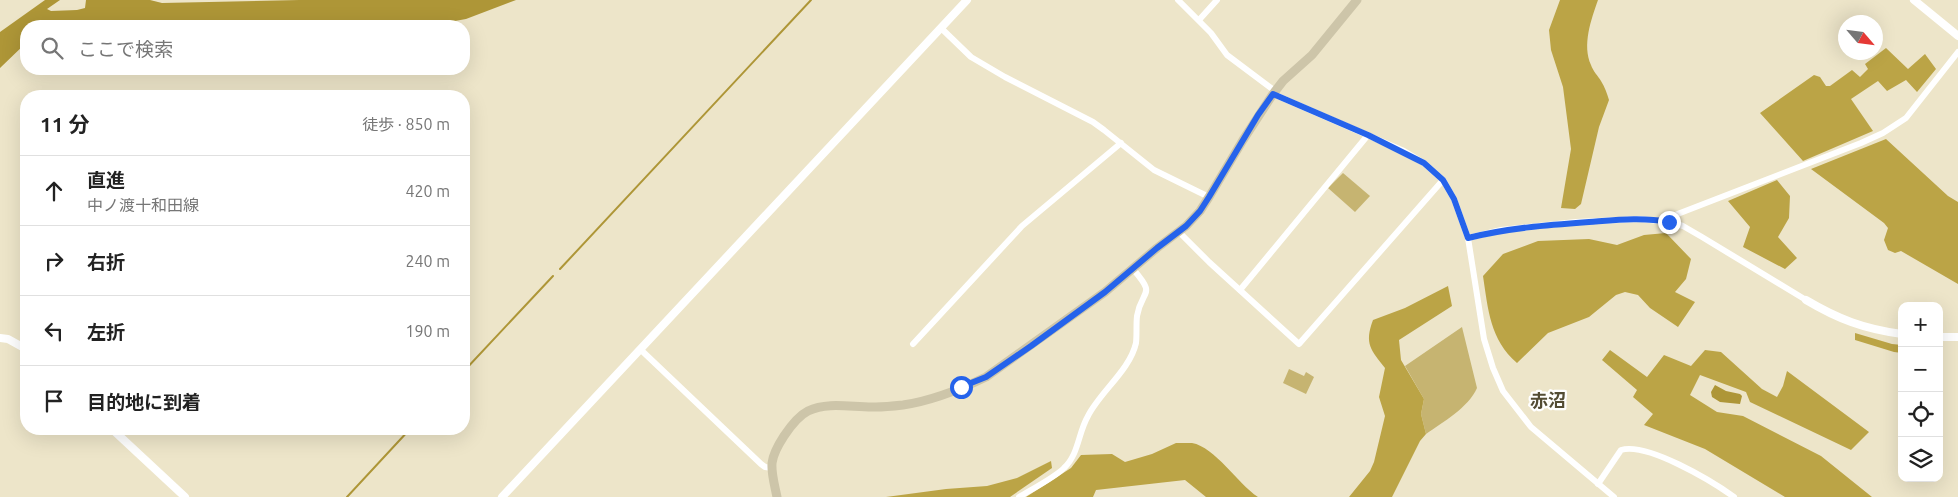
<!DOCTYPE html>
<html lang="ja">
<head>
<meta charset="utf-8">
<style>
  :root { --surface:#fff; --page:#f2f2f2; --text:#222; --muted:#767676; --line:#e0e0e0 }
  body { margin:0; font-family:Ubuntu,"Noto Sans JP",sans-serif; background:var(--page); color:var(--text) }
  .controls { position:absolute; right:15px; bottom:15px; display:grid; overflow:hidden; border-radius:10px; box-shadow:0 5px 20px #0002 }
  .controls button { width:45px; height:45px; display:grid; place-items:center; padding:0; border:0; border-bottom:1px solid var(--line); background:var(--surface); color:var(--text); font:25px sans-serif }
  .compass { position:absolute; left:1838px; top:15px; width:45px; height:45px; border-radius:50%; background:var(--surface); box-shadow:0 5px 20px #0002; rotate:118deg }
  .stop { position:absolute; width:15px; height:15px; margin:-11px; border:4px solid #2563eb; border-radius:50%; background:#fff }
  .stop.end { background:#2563eb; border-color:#fff; box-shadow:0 1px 5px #0008 }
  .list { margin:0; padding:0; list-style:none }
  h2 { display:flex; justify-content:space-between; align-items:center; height:65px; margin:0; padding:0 20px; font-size:21px }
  h2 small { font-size:16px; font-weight:400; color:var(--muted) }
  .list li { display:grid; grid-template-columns:32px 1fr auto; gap:15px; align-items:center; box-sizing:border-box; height:70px; padding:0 20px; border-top:1px solid var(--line) }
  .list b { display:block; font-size:19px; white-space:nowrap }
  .list p { margin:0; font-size:16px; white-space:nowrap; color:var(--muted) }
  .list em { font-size:16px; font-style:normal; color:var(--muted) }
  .icon { flex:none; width:28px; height:28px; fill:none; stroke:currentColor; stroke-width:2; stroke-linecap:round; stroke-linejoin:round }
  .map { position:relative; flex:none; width:1958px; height:497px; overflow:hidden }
  .search { position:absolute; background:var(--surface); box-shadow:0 5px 20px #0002; left:20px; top:20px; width:450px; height:55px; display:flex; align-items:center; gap:12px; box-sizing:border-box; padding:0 18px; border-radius:20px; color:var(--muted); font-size:19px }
  .panel { position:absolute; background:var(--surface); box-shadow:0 5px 20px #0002; left:20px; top:90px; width:450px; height:345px; border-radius:20px }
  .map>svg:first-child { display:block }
  .green { fill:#c6b471 }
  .forest { fill:#bba446 }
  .water { fill:#ae9637 }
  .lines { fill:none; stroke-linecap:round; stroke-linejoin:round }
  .stream { stroke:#ae9637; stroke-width:2 }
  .minor { stroke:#fff; stroke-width:6 }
  .tertiary { stroke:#fff; stroke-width:8 }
  .secondary { stroke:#cdc5a9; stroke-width:9 }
  .route { stroke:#2563eb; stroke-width:6 }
  .labels { text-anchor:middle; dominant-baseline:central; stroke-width:4.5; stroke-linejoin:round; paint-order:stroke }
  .quarter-label { font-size:18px; font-weight:bold; fill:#534c34; stroke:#fff }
</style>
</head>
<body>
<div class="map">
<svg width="1958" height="497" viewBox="0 0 1958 497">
  <rect width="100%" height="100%" fill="#ede5c9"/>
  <g class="green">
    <path d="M1343,173L1370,196L1355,212L1328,188Z"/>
    <path d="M1462,327L1477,388C1468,408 1443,422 1426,434L1421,414L1424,399L1405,366Z"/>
    <path d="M1289,369L1304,376L1306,372L1314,377L1306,394L1283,383Z"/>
  </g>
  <g class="forest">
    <path d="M1560,0H1598C1591,20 1582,45 1591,65C1593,71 1598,76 1601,81C1605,87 1607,94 1609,100L1599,127L1581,204L1575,209L1561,208L1571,149L1563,87L1551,50L1549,30Z"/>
    <path d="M1886,48L1908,69L1925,54L1936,69L1917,92L1906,80L1887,91L1878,81L1851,99L1873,131L1803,161L1760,113L1814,75L1820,77L1826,86H1830L1852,70L1860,77L1868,69L1865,64Z"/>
    <path d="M1886,139L1948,196L1958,202V284L1901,251L1895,253L1888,250L1884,240L1888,228L1884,223L1811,169Z"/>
    <path d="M1777,180L1790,196L1789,218L1778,237L1797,258L1785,269L1743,247L1750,227L1728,201Z"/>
    <path d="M1666,233L1691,259L1686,279L1675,292L1695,302L1678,327L1650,308L1638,295L1625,292L1616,295L1589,317L1548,333L1517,363C1490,340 1488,309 1483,276L1503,254L1538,241L1589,239L1617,245L1644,235Z"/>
    <path d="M1448,286L1452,306L1399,340L1401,360L1424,399L1421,414L1426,434L1420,441L1392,497H1349L1370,471L1374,462L1385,416L1379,397L1385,368C1371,350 1364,344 1373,320L1405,308Z"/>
    <path d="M1855,333L1892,344L1902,345V353L1894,352L1855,340Z"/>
    <path d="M1610,350L1647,377L1664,355L1691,366L1705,350L1721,352L1762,389L1777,397L1783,386L1787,371L1869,432L1851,450L1750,402L1746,392L1700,375L1690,395L1717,412L1743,416L1821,456L1872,497H1785L1705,449L1644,425L1653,414L1633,397L1637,390L1602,360Z"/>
    <path d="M1176,443C1181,443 1187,443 1192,443C1215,447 1237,483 1258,497H1206L1185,480L1096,490L1093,497H1026L1071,468L1081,455L1112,454L1125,462L1152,454Z"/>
    <path d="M1051,461L1052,468L1010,497H886L946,489L987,486L1017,478Z"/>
  </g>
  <g class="water">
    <path d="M45,0H60L47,9L51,11L77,10L85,8L86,0H150L162,3L299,0H516L466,19L427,26H26V43L0,68V32Z"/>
    <path d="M1715,385L1726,391L1740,394L1742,396L1740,404L1720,402L1712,397L1711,392Z"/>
  </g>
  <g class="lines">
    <g class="stream">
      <path d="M560,269L811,0"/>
      <path d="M464,371L553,276"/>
      <path d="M347,497L410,429"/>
    </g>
    <g class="minor">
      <path d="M1178,0L1211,33L1227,55L1275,91"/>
      <path d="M1199,20L1217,0"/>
      <path d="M941,28L971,57L1005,77L1093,122L1104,130L1154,170L1209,197"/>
      <path d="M1273,94L1404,151L1424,163L1443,180L1454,199L1468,238L1484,339L1493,368L1503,391L1531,427L1614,497"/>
      <path d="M1669,222L1675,215L1861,143L1883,133L1906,118L1958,52"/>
      <path d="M1179,232L1209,262L1299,344L1443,180"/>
      <path d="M1468,238L1501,230L1576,222L1640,219L1669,222L1683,226L1702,237L1806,300"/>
      <path d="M1240,290L1368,135"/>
      <path d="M913,344L1022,226L1121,143"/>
      <path d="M640,349L761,464L765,467L772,468"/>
      <path d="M1598,484L1621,450C1647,442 1712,481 1734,497"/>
      <path d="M1019,497C1032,489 1054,478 1064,468C1079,454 1078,433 1088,416C1100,392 1130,370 1136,343C1137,334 1136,325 1137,316C1142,288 1157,297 1133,269"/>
    </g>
    <g class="tertiary">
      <path d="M1914,0L1958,36"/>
      <path d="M1806,300C1838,319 1864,329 1902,334"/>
      <path d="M1939,337H1958"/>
      <path d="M0,338L8,339L26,349"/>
      <path d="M112,429L185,497"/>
      <path d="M502,497L967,0"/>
    </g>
    <path class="secondary" d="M777,497C771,468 767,462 784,436C790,427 798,416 808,411C829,401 854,408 876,407C885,407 894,406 903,405C931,401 961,389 986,377L1105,292L1157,248L1186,226L1200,211L1209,197L1243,140L1273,94L1283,81L1312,55L1357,0"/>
  </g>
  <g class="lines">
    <path class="route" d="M961,387L986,377L1031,346L1105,292L1157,248L1186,226L1200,211L1209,197L1258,115L1273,94L1368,135L1424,163L1443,180L1454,199L1468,238C1508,228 1548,225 1589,222C1616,220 1642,217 1669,222"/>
  </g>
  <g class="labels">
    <g class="quarter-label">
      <text x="1548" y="400">赤沼</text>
    </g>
  </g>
</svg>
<div class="controls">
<button>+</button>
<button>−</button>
<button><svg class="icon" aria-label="locate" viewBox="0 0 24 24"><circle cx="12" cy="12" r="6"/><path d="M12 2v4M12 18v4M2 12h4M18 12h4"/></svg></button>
<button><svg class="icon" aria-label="layers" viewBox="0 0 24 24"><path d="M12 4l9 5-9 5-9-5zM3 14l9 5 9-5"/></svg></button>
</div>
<svg class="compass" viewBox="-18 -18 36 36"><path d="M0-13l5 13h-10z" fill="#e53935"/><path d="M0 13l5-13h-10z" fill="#767676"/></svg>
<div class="stop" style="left:961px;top:387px"></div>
<div class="stop end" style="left:1669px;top:222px"></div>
<div class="search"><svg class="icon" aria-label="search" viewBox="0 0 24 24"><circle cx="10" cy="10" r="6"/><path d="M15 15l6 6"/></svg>ここで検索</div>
<section class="panel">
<h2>11 分<small>徒歩 · 850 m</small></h2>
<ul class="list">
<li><svg class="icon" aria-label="ahead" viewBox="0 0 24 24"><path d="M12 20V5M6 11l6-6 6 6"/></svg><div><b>直進</b><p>中ノ渡十和田線</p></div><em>420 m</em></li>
<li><svg class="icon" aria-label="right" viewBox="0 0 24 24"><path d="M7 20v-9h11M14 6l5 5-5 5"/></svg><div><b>右折</b></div><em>240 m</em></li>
<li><svg class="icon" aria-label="left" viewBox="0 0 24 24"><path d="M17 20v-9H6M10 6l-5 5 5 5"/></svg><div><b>左折</b></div><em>190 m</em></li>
<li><svg class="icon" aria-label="arrive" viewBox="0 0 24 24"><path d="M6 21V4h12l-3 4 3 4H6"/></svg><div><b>目的地に到着</b></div></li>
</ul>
</section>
</div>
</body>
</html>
